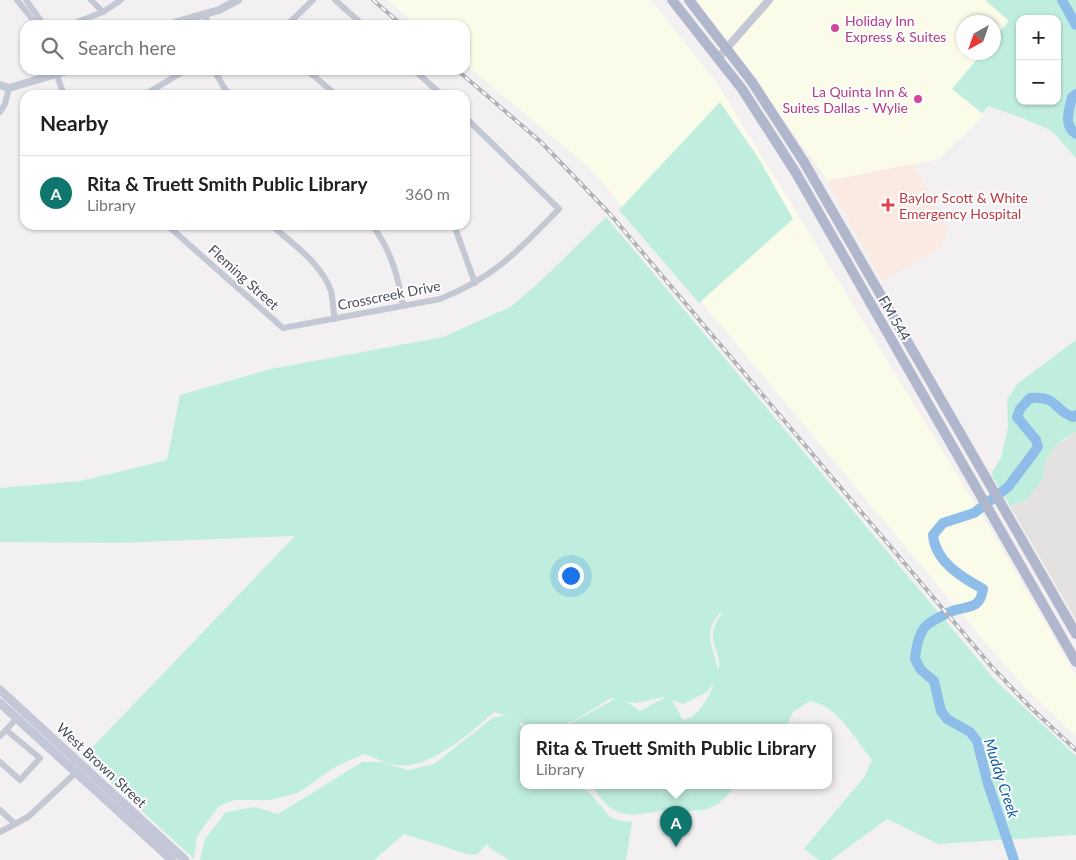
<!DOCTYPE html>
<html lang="en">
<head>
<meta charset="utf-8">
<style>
  :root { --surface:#fff; --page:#f6f6f6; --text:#202124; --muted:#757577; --line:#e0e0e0; --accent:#0f766e }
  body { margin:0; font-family:Lato,sans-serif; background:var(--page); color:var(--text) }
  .controls { position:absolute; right:15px; top:15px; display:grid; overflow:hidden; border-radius:10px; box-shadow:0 1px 4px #0004 }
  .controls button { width:45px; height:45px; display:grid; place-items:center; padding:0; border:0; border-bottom:1px solid var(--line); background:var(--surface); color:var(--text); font:25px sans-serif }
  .compass { position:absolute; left:956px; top:15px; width:45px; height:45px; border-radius:50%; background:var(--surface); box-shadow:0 1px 4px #0004; rotate:220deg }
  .you { position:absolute; left:570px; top:575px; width:18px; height:18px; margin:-12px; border:4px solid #fff; border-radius:50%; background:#1a73e8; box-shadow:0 0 0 8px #1a73e833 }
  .badge { display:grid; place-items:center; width:32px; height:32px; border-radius:50%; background:var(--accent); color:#fff; font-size:16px; font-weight:700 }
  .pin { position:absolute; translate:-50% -41px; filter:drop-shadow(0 1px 2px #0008) }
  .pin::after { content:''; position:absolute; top:26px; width:18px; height:15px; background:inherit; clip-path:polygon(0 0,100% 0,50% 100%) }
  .popup { position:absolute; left:520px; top:724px; width:312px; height:65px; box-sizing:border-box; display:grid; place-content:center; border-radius:10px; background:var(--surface); filter:drop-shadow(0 1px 4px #0005); font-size:16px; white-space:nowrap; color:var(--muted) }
  .popup b { font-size:19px; color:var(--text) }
  .popup::after { content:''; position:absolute; left:50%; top:100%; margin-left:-10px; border:10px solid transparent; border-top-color:var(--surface) }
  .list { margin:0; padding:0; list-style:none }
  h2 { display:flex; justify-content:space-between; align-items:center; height:65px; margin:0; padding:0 20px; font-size:21px }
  h2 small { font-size:16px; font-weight:400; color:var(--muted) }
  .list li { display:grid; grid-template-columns:32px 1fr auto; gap:15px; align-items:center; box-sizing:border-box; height:75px; padding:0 20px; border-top:1px solid var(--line) }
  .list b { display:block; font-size:19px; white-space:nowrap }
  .list p { margin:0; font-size:16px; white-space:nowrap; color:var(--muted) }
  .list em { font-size:16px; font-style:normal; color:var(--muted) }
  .icon { flex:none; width:28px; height:28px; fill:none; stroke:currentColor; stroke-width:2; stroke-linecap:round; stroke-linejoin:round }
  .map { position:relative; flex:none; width:1076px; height:860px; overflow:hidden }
  .search { position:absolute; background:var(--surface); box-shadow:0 1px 4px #0004; left:20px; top:20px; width:450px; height:55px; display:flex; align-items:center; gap:12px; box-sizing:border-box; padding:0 18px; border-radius:15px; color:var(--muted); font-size:19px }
  .panel { position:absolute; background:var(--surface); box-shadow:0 1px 4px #0004; left:20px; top:90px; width:450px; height:140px; border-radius:15px }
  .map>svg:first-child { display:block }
  .commercial { fill:#fbfbea }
  .education { fill:#e3e2e1 }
  .medical { fill:#faeae1 }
  .green { fill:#c0eede; fill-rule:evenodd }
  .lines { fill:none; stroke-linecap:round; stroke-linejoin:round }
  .river { stroke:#8fbde9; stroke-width:10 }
  .minor { stroke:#c4c8d4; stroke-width:6 }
  .tertiary { stroke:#c4c8d4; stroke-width:8 }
  .secondary { stroke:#c3c7d8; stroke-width:9 }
  .primary { stroke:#b0b7cd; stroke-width:10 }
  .rail-casing { stroke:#b2b3ba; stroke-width:4 }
  .rail { stroke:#fff; stroke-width:2; stroke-dasharray:5.5; stroke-linecap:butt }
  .hotel-dot { fill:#d1479c; stroke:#fff; stroke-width:2 }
  .health-dot { fill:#e0444e; stroke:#fff; stroke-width:2 }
  .labels { text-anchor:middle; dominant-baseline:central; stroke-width:4; stroke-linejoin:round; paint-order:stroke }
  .hotel-label { font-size:14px; fill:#b23c85; stroke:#fff; text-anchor:start }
  .health-label { font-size:14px; fill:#be3a42; stroke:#fff; text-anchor:start }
  .street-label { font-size:14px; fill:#484d5c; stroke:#fff }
  .water-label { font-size:15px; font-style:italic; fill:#125ea6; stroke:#fff }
</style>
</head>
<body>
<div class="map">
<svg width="1076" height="860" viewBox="0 0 1076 860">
  <rect width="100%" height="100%" fill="#f2f0f0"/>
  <g class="commercial">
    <path d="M387,0H651L719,86L997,540L1076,676V736L1027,690L974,629L589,167L465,64V25H418Z"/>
    <path d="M696,0H985L1009,21L994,39V22H964V52L982,53L953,89L984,115L939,159L828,181Z"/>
  </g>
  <path class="education" d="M1076,432V620L1010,506L1027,499L1044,478L1043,467L1052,449Z"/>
  <path class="medical" d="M913,164L948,229L941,243L943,246L882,281L828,181Z"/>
  <g class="green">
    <path d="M985,0H1076V158L1052,131L1025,119L988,106L982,113L952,89L982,53L994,52V39L1009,21ZM1020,19H1057V101H1020Z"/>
    <path d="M720,102L759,159L793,219L699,303L619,210Z"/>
    <path d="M606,217L996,681L1076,756V835L938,844L887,819L831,860H819L804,849L865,776L872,760C855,739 838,706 810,701L793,712L786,728H562L615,699L611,698C580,716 555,740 519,722L523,729L524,786H539L535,790L544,786H735C716,810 709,811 679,811C673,811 666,810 660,811C628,817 614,819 594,789L579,787L590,793L610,817L621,821L632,822L626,860H509C501,853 493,853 487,844L477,855L467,854L404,834L374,860H200L205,839L226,812L255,807L278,814L362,762H382L408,770L434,764L493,718L505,715L494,712C472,732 429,770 397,765C386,764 374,757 364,754L335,767L298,793L271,800H234L219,806L197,836L194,859L83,757L295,536L118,543L0,542V488L81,481L167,460L180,395L271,369L443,337L512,306L547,275ZM723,610C719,619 712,627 713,638C714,650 722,657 718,670C713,645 701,631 723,610ZM714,683C710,696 698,718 683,720L672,700L683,704L707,692ZM663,697L664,698L640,711L627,702L636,703Z"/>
    <path d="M1076,340V432C1057,442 1042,455 1044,478L1027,499L1010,506L991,474L1001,458L1008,428L1007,400L1017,384Z"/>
  </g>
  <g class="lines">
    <g class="river">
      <path d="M1062,0L1076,25"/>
      <path d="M1076,94L1072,97C1069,110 1063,126 1076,134"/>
      <path d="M1014,860L988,784L977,741L970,732L947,719L941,711L934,681L921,670L915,659C916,649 919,632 927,625C933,620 947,613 955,610C971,606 980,608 983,589C961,577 935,561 933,535L943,523L974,513L1008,487L1038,447L1036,440L1017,417L1020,409L1030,398C1059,396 1052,409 1073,417L1076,415"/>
    </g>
    <g class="minor">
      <path d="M17,0L37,25"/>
      <path d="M26,0L44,25"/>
      <path d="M91,0L103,12"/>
      <path d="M335,0L363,25"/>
      <path d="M205,13L208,25"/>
      <path d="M194,16L196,25"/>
      <path d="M69,25L103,12L121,0"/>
      <path d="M287,25L313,0"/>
      <path d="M55,70L64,95"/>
      <path d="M214,70L225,89L231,95"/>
      <path d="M307,70L336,95"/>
      <path d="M414,70L442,95"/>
      <path d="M144,95L186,70"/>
      <path d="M0,112L5,104L9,88"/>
      <path d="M167,225L283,328L440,299C495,277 519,250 559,209L465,117"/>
      <path d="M271,225C293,244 321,263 331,291C333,300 333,310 335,319"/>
      <path d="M372,225C391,250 398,276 403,306"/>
      <path d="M454,225L475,283"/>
      <path d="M6,730L17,718"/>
      <path d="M0,736L6,730L40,758L20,780L0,762"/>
      <path d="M0,810L15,824"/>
      <path d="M0,832L28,817L83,766"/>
    </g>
    <g class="tertiary">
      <path d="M167,25L219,10L238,0"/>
      <path d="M718,58L769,0"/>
      <path d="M0,85L9,88L70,70"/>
    </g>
    <g class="secondary">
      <path d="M0,690L185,860"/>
      <path d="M0,703L172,860"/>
    </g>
    <g class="primary">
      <path d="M672,0L742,89L796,173L1076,662"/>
      <path d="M689,0L752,82L804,162L1076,634"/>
    </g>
    <g class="rail-casing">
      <g id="rail">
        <path d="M373,0L402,25"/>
        <path d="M457,70L541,142L610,214L992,667L1028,705L1076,750"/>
      </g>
    </g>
    <use href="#rail" class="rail"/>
  </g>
  <g class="hotel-dot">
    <circle cx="835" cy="28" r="5"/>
    <circle cx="918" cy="99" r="5"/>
  </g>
  <path class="health-dot" d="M885.5 197.5h5v5h5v5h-5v5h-5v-5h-5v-5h5z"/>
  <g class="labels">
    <g class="hotel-label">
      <text x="845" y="20">Holiday Inn<tspan x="845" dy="16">Express &amp; Suites</tspan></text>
      <text x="908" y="91" text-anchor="end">La Quinta Inn &amp;<tspan x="908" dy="16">Suites Dallas - Wylie</tspan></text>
    </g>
    <g class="health-label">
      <text x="899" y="197">Baylor Scott &amp; White<tspan x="899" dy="16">Emergency Hospital</tspan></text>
    </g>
    <g class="street-label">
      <text transform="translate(244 277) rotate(42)">Fleming Street</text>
      <text transform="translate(389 295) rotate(-11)">Crosscreek Drive</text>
      <text transform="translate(895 318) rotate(60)">FM 544</text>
      <text transform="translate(102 765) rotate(43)">West Brown Street</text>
    </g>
    <g class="water-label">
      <text transform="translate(1002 778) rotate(72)">Muddy Creek</text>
    </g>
  </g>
</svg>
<div class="controls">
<button>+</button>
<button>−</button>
</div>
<svg class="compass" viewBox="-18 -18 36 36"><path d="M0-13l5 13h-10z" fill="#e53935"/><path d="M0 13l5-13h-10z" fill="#757577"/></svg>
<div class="you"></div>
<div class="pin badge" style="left:676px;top:847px">A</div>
<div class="popup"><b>Rita &amp; Truett Smith Public Library</b>Library</div>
<div class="search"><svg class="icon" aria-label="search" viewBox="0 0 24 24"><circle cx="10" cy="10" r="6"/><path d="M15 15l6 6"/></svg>Search here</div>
<section class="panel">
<h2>Nearby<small></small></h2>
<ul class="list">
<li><span class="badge">A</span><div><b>Rita &amp; Truett Smith Public Library</b><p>Library</p></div><em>360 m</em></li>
</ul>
</section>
</div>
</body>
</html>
